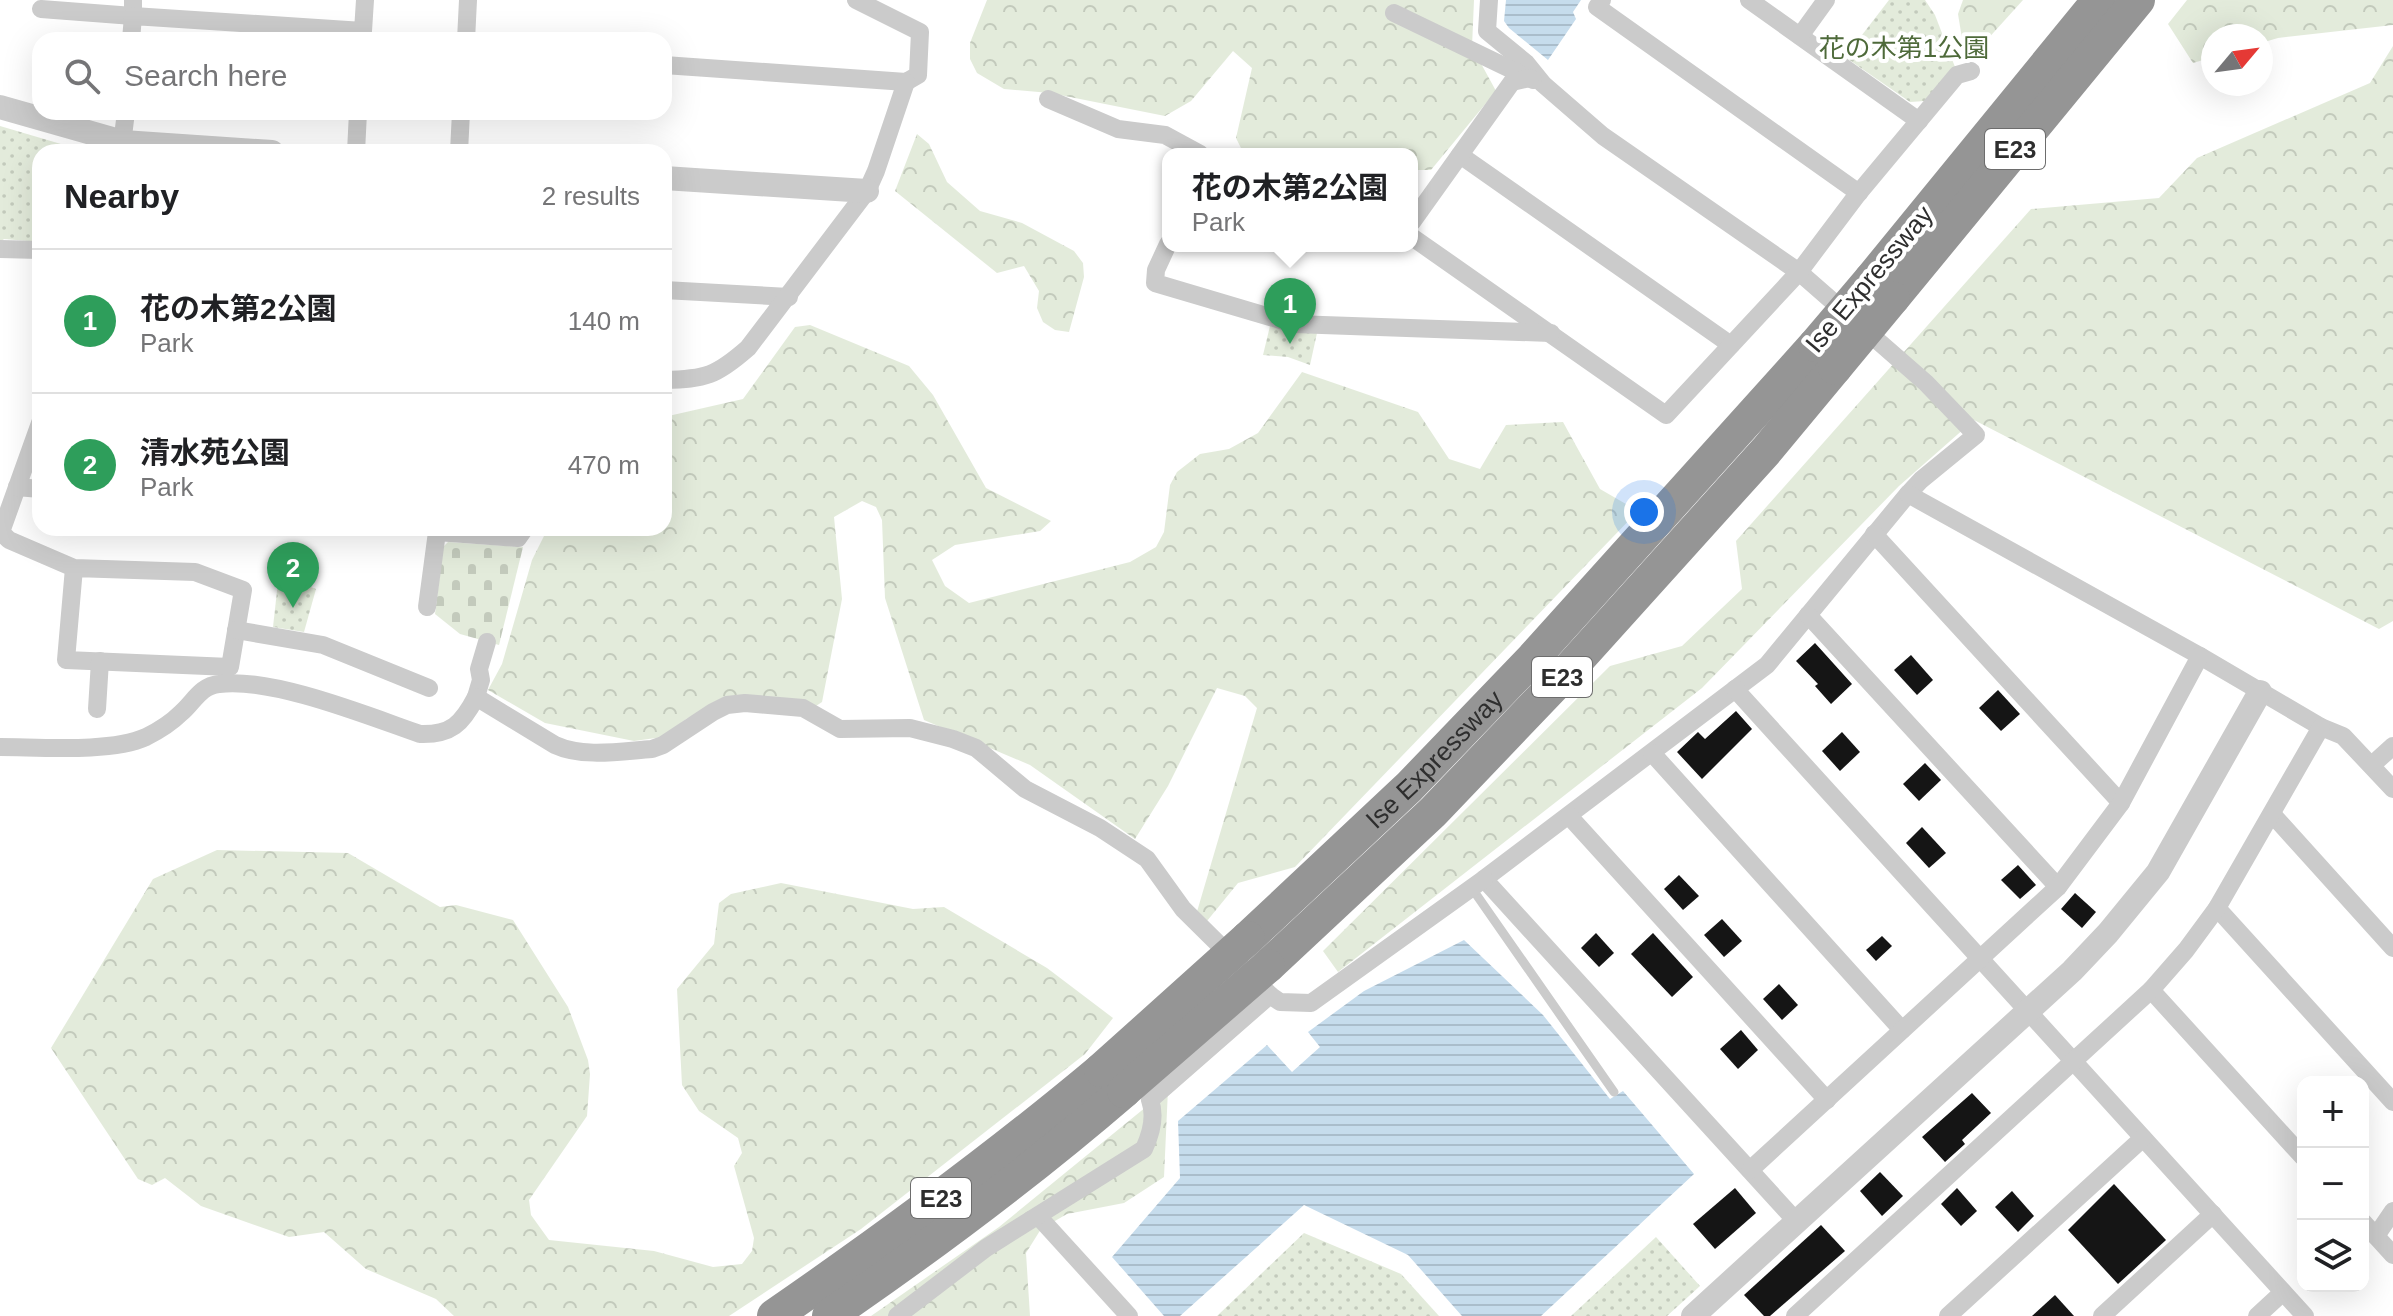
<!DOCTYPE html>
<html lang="en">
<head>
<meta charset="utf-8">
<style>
  :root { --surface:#fff; --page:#f2f2f2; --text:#202124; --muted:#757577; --line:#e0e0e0; --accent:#ea580c }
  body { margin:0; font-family:Helvetica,"Noto Sans JP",sans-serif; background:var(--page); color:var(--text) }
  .controls { position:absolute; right:24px; bottom:24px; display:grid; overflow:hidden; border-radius:16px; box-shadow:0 8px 32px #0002 }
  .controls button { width:72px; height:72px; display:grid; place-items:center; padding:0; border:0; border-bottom:2px solid var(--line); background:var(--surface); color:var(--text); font:40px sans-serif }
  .compass { position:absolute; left:2201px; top:24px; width:72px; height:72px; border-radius:50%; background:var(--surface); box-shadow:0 8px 32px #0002; rotate:61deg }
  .you { position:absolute; left:1644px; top:512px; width:28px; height:28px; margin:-20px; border:6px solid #fff; border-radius:50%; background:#1a73e8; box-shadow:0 0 0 12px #1a73e833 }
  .badge { display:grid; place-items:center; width:52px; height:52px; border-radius:50%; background:var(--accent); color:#fff; font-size:26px; font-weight:700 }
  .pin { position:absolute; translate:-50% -66px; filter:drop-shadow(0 2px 4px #0008) }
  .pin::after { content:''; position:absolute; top:42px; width:28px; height:24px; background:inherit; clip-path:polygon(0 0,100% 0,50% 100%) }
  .popup { position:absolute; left:1162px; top:148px; width:256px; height:104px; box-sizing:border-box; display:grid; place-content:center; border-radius:16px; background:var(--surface); filter:drop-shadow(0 2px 6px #0005); font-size:26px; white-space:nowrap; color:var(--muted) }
  .popup b { font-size:30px; color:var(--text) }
  .popup::after { content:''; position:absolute; left:50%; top:100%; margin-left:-16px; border:16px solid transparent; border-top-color:var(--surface) }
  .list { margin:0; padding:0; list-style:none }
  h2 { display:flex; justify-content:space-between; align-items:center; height:104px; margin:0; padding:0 32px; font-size:34px }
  h2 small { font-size:26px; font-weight:400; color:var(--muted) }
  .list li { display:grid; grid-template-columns:52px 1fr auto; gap:24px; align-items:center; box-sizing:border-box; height:144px; padding:0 32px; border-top:2px solid var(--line) }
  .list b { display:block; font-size:30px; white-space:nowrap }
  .list p { margin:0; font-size:26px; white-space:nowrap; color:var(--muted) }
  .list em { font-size:26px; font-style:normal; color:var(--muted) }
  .icon { flex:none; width:44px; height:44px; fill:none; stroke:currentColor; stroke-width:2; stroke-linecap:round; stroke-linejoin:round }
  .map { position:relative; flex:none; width:2393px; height:1316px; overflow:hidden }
  .search { position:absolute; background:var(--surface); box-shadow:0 8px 32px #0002; left:32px; top:32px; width:640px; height:88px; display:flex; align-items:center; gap:20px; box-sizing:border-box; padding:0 28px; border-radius:24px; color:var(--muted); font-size:30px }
  .panel { position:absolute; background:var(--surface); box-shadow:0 8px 32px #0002; left:32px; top:144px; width:640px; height:392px; border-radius:24px }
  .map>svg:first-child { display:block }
  .forest { fill:url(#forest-crowns) }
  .cemetery { fill:url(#cemetery-stones) }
  .park { fill:url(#park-dots) }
  .water { fill:url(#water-rules) }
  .building { fill:#151515 }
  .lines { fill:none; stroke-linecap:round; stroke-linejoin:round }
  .service { stroke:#cbcbcb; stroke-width:9 }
  .minor { stroke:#cbcbcb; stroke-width:18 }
  .tertiary { stroke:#cbcbcb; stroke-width:24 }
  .motorway { stroke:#959595; stroke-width:34 }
  .motorway-bridge { stroke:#959595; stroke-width:34 }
  .labels { text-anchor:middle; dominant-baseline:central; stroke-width:8; stroke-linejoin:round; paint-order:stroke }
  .shield { fill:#fff; stroke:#6d6d6d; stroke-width:2 }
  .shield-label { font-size:24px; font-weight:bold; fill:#2e2e2e }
  .park-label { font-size:26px; fill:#4e6a3a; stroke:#fff }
  .street-label { font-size:26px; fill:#2e2e2e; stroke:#fff }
</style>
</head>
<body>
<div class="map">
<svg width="2393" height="1316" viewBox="0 0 2393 1316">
  <defs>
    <pattern id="forest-crowns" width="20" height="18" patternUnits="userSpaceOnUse" patternTransform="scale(2)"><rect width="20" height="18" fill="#e3ebdb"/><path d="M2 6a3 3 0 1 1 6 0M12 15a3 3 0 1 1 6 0" fill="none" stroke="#c3cabc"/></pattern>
    <pattern id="cemetery-stones" width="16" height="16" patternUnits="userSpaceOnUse" patternTransform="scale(2)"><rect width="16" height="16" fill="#e3ebdb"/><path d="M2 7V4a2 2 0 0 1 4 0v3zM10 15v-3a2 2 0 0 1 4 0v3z" fill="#c3cabc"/></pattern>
    <pattern id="park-dots" width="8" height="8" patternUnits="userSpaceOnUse" patternTransform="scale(2)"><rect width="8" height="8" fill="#e3ebdb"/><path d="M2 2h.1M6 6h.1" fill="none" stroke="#c3cabc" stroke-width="1.8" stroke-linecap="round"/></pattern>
    <pattern id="water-rules" width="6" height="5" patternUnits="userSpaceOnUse" patternTransform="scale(2)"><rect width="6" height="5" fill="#c6dcec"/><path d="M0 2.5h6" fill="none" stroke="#aabdcb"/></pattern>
  </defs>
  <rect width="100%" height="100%" fill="#fff"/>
  <g class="forest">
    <path d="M987,0H1474L1472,47L1496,91L1431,170H1412V154L1243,152L1236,138L1252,68L1233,51L1191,101L1165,116L1050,93L1004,89L977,73L970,59V43Z"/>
    <path d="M1963,0H2023L1966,63L1958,14Z"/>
    <path d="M2187,0H2393V25L2278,38L2261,43V36H2213V57L2193,63L2168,24Z"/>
    <path d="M2393,46V621L2379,629L1974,420L1899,486L1702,688L1338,972L1323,951L1610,666L1682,646L1742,589L1736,541L2031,209L2159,198L2197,158L2370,83Z"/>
    <path d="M917,134L929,144L947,182L980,211L1022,223L1074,251L1083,263L1084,277L1069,332L1055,330L1043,322L1037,308L1039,291L1024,266L997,273L895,191Z"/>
    <path d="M810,325L909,366L933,395L986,488L1051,521L1040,531L955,545L932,560L945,586L969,603L1130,562L1156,547L1164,532L1170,485L1177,472L1200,454L1229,449L1258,433L1302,372L1418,412L1449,459L1480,469L1506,425L1563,422L1600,489L1638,511L1295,867L1238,883L1207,921L1196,915L1257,708L1245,696L1217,688L1168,786L1135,839L1030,765L924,720L885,598L882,520L876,507L862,501L834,517L842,599L822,702L816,706L726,700L686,719L663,737L634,741L545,723L488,690L502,664L532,560L548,528H664V417L743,399L795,327Z"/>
    <path d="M217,850L348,853L440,907L456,905L513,920L568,1007L588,1060L590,1074L587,1116L529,1200L531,1215L549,1240L654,1251L713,1267L742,1264L752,1251L754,1238L734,1166L742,1153L738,1138L699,1111L682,1085L677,989L714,944L719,903L731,894L781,883L913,909L944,907L1047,968L1113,1018L1085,1054L861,1229L729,1316H454L436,1299L366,1269L324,1232L289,1237L201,1206L165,1178L152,1185L138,1179L51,1048L153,879Z"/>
    <path d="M1168,1089L1164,1177L1124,1203L1067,1214L1041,1229L1026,1253L1030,1316H871L999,1227Z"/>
  </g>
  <path class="cemetery" d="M448,542L523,547L499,645L460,634L435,614L443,547Z"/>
  <g class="park">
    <path d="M1889,0H1925L1935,15L1955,67L1925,101L1910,102L1845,57Z"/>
    <path d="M0,126L88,152H40V242L4,239L0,242Z"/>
    <path d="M1270,326L1317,333L1310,365L1288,357L1263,355Z"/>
    <path d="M278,582H297L316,589L304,632L273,627Z"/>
    <path d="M1304,1233L1401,1274L1439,1316H1217Z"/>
    <path d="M1656,1237L1700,1286L1667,1316H1571Z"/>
  </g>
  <g class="water">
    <path d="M1506,0H1581L1573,12L1576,19L1548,60L1509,28L1504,21Z"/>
    <path d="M1464,940L1543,1015L1610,1099L1623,1091L1694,1174L1541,1316H1462L1408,1255L1304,1205L1180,1316H1164L1112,1257L1180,1178L1178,1121L1267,1045L1292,1072L1320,1047L1308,1032L1364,991Z"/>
  </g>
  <g class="building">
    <path d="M1815,643L1852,684L1831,704L1815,686L1818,684L1796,661Z"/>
    <path d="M1911,655L1933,680L1917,695L1894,670Z"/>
    <path d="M1998,690L2020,714L2001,731L1979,708Z"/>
    <path d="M1736,711L1752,729L1702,779L1677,752L1698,732L1705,739Z"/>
    <path d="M1842,732L1860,752L1840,771L1822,751Z"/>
    <path d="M1925,763L1941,780L1919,801L1903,784Z"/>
    <path d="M1922,827L1946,853L1929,868L1906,843Z"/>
    <path d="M2018,865L2036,885L2020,899L2001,880Z"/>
    <path d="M1679,875L1699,896L1683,910L1664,889Z"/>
    <path d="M2075,893L2096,912L2082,928L2061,909Z"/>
    <path d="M1722,919L1742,941L1724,957L1704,935Z"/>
    <path d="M1596,933L1614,953L1599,967L1581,948Z"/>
    <path d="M1653,933L1693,977L1672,997L1631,954Z"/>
    <path d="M1882,936L1892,946L1876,961L1866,950Z"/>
    <path d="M1779,984L1798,1005L1782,1020L1763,999Z"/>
    <path d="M1741,1030L1758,1050L1738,1069L1720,1049Z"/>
    <path d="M1972,1093L1991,1113L1962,1140L1965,1144L1945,1162L1922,1137Z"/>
    <path d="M1880,1172L1903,1196L1882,1216L1860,1191Z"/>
    <path d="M2114,1184L2166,1240L2118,1284L2068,1230Z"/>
    <path d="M1735,1188L1756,1213L1715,1249L1693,1224Z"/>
    <path d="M1957,1188L1977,1211L1961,1226L1941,1204Z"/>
    <path d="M2012,1191L2034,1216L2018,1232L1995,1207Z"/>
    <path d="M1821,1225L1845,1251L1770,1316H1764L1744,1295Z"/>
    <path d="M2055,1295L2074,1316H2032Z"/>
  </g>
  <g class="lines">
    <path class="service" d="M1471,887L1614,1092"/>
    <g class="minor">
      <path d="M1489,0L1487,31L1526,63L1543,84L1603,136L1799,272L1926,383L1976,435L1921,480L1908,494L1767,665L1484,879L1796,1221"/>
      <path d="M1602,0L1597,7L1859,193"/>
      <path d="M1749,0L1919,121"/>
      <path d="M41,9L133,16V0"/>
      <path d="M1394,13L1533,80"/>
      <path d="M1800,36L1826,0"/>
      <path d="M131,40L133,16L363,31L365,0"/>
      <path d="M466,40L468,0"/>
      <path d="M664,65L906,82L918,75L920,32L856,0"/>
      <path d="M1048,99L1118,129L1165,135L1200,154"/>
      <path d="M121,152L126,112"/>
      <path d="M356,152L358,112"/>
      <path d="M459,152L461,112"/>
      <path d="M1460,155L1731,345"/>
      <path d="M1412,222L1512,82L1530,78"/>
      <path d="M1412,237L1666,415L1799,272L1857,195L1957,75L1971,71"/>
      <path d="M1168,244L1156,270L1155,283L1294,324L1551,333"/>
      <path d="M0,249L40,250"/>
      <path d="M664,290L789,297"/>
      <path d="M664,380C706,379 716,376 748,348L867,191L876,171L906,82"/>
      <path d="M40,423L1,532L9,540L74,568L66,660L230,667L243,590L195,572L74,568"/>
      <path d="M17,487L40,489"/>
      <path d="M1908,494L2200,656L2321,727L2343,736L2393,789"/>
      <path d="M437,528V532L518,538L525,528"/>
      <path d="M1874,534L2121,803"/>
      <path d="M427,607L437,532"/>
      <path d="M1808,615L2058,887"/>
      <path d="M236,630L323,645L429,688"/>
      <path d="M1735,689L2305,1316"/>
      <path d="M476,697L481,680L479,669L487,642"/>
      <path d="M97,709L100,661"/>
      <path d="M0,747C39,747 111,753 146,737C158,731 171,723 181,713C194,702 200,686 219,684C272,677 368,716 420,734C451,735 462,724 476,697L555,745C583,758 622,751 652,749L663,745L713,712L727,705L745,703L803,708L840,729L910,728L953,739L976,748L1025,789L1100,828L1147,859L1183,909L1270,995"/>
      <path d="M1652,753L1902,1030"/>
      <path d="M2372,765L2393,746"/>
      <path d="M2272,814L2393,948"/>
      <path d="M1569,816L1827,1100"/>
      <path d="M2217,908L2393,1102"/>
      <path d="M2151,990L2303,1157"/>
      <path d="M1750,1170L2058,887L2121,803L2200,656"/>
      <path d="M1038,1216L1129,1316"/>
      <path d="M2363,1222L2393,1255"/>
      <path d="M2376,1236L2393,1211"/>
      <path d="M897,1316L986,1248L1144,1149C1151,1134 1156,1117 1150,1100L1270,995L1280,1002L1311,1003L1484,879"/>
      <path d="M1795,1316L2151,990L2186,950L2217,908L2321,727"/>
      <path d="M1948,1316L2143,1138"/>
      <path d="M2102,1316L2213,1214"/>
      <path d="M2257,1316L2283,1292"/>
    </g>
    <g class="tertiary">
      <path d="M0,107L123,142L272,152"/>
      <path d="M664,178L867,191"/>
      <path d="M1693,1316L2072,971L2108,933L2158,872L2260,692"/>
    </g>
    <g class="motorway">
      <path d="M1871,279L2099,0"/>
      <path d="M1893,298L2138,0"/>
      <path id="s1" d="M1248,938L1409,787L1533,658L1815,345"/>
      <path d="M1268,966L1433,812L1562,677L1766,451L1835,368"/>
      <path d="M774,1316C887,1238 996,1158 1101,1070"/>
      <path d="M829,1316C931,1246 1030,1172 1124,1091"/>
    </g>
    <g class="motorway-bridge">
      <path d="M1815,345L1871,279"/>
      <path d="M1835,368L1893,298"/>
      <path d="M1101,1070L1248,938"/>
      <path d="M1124,1091L1268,966"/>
    </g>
  </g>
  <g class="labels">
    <g class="shield">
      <rect x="1985" y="129" width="60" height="40" rx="6"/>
      <rect x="1532" y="657" width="60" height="40" rx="6"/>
      <rect x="911" y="1178" width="60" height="40" rx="6"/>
    </g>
    <g class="shield-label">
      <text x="2015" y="149">E23</text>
      <text x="1562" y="677">E23</text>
      <text x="941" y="1198">E23</text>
    </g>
    <g class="park-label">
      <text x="1904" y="48">花の木第1公園</text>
    </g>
    <g class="street-label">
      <text transform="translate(1869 279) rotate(-50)">Ise Expressway</text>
      <text stroke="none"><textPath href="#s1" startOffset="258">Ise Expressway</textPath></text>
    </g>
  </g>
</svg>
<div class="controls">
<button>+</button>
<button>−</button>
<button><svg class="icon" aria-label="layers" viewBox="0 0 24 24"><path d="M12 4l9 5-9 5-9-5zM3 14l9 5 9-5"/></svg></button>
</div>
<svg class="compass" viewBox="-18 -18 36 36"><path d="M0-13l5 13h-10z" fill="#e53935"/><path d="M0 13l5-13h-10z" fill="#757577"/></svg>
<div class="you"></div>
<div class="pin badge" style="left:1290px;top:344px;background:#2e9e5b">1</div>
<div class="popup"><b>花の木第2公園</b>Park</div>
<div class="pin badge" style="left:293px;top:608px;background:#2e9e5b">2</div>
<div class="search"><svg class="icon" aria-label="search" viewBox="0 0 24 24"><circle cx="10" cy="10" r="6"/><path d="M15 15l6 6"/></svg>Search here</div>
<section class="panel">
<h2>Nearby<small>2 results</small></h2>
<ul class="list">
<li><span class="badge" style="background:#2e9e5b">1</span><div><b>花の木第2公園</b><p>Park</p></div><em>140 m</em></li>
<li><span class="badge" style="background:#2e9e5b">2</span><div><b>清水苑公園</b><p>Park</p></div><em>470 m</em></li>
</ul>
</section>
</div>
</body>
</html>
